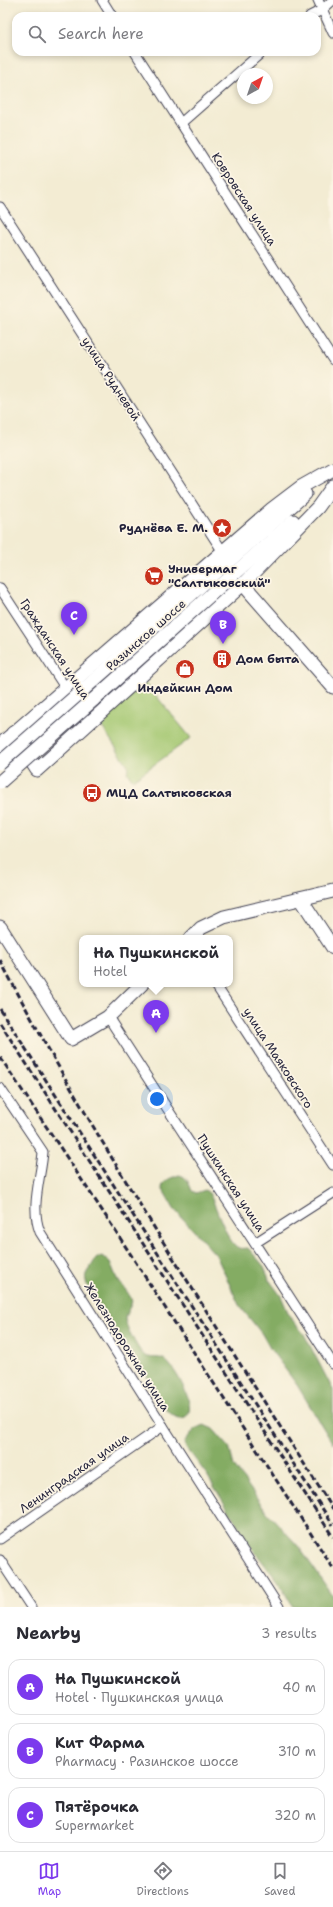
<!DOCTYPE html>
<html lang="en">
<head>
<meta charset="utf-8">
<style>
  :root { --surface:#fff; --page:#f7f7f7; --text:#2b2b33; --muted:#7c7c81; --line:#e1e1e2; --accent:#7c3aed }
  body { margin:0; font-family:"Shantell Sans",sans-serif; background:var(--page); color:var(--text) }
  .compass { position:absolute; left:237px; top:68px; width:36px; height:36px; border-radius:50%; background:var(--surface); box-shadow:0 2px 6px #0003; rotate:40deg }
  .you { position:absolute; left:157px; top:1099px; width:14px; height:14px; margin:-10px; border:3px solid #fff; border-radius:50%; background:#1a73e8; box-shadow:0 0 0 6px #1a73e833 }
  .badge { display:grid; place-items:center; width:26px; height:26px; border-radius:50%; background:var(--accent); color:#fff; font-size:13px; font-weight:700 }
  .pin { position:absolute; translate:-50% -33px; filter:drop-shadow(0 1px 2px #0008) }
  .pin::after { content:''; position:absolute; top:21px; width:14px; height:12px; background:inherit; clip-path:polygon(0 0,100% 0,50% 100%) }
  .popup { position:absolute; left:79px; top:935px; width:154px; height:52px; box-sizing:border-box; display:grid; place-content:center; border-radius:8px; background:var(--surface); filter:drop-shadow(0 1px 3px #0005); font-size:13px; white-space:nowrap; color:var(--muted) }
  .popup b { font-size:15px; color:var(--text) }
  .popup::after { content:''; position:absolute; left:50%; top:100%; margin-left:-8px; border:8px solid transparent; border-top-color:var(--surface) }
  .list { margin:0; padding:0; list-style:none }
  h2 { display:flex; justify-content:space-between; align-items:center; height:52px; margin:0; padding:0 16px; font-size:17px }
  h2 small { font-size:13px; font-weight:400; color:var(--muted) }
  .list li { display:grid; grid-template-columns:26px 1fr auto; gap:12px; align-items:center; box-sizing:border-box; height:56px; margin:0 8px 8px; padding:0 8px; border:1px solid var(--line); border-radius:12px }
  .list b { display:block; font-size:15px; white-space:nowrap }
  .list p { margin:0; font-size:13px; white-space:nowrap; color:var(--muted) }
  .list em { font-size:13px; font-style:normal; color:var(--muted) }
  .icon { flex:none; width:22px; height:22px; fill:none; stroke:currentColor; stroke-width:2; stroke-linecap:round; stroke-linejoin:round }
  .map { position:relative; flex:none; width:333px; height:1607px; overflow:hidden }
  .search { position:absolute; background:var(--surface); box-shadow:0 2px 6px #0003; left:12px; right:12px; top:12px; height:44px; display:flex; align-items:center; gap:10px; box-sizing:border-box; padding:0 14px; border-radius:12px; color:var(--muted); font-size:15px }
  .sheet { height:244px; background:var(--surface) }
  nav { display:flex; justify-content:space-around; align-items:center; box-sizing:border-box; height:56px; border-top:1px solid var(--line); background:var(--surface); font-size:11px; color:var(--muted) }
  nav a { display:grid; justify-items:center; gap:2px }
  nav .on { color:var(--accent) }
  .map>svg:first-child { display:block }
  .green { fill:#a5c872; stroke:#647556 }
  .forest { fill:#84ac64; stroke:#536750 }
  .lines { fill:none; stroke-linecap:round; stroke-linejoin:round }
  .street-casing { stroke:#414052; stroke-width:11 }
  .secondary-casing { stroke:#414052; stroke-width:15 }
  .street { stroke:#fff; stroke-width:9 }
  .secondary { stroke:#fff; stroke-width:13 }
  .rail { stroke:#22223b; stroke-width:3; stroke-dasharray:6 3; stroke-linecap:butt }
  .secondary-bridge-casing { stroke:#414052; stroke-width:15; stroke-linecap:butt }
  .secondary-bridge { stroke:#fff; stroke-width:13 }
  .labels { text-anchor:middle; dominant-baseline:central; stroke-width:3.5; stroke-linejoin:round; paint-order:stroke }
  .street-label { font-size:12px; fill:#22223b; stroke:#fcf5e5 }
  .poi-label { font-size:12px; font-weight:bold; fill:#22223b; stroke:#fcf5e5; text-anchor:start }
</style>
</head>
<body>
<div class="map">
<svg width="333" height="1607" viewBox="0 0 333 1607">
  <rect width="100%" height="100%" fill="#fcf5e5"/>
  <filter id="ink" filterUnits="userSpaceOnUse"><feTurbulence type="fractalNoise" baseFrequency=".025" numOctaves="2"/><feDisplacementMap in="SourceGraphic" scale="8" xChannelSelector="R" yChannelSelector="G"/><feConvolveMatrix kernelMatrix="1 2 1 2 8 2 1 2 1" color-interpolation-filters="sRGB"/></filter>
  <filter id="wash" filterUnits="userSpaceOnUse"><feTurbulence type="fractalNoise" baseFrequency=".012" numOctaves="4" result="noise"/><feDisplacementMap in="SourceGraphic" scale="16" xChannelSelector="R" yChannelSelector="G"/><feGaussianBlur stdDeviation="0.9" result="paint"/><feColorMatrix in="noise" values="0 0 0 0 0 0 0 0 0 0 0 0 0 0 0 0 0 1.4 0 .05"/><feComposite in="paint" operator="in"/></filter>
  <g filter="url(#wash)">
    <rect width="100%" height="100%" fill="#f3ecd3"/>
    <path class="green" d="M143,680L191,738L133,780L127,772L129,767L98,721Z"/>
    <g class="forest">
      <path d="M179,1175C187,1176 189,1184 192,1191L196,1193L205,1190L209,1193C215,1202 227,1244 239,1248C241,1249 245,1248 248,1248L263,1265L270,1281L281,1296L290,1317L304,1334L333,1390V1444L297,1385L271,1350L262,1334L239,1305L216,1255L174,1209L162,1188C163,1180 171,1178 179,1175Z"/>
      <path d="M103,1256L110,1262L117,1279L128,1293L132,1301C131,1307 126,1312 125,1318C125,1326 137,1347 142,1353C149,1361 158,1355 165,1360C174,1366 200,1410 185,1417C167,1426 150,1378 142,1368C135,1358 127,1349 120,1338C114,1329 109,1319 103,1310C97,1301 88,1293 86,1281C84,1274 88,1271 92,1265C95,1260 96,1257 103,1256Z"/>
      <path d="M204,1425L213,1429L229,1447L234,1466L267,1512L299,1547L333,1596V1607H293L279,1583L251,1547L207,1475L185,1446L184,1442C190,1435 195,1427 204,1425Z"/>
    </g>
  </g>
  <g filter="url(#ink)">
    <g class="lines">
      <g class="street-casing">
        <g id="street">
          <path d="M102,0L112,16"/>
          <path d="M318,0L333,33"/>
          <path d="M310,16L322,10L333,0"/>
          <path d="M135,52L333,360"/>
          <path d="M181,123L262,52"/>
          <path d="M0,207L223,552"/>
          <path d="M0,588L89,724"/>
          <path d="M215,984L333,1165"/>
          <path d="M108,1017L333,1364"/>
          <path d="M0,1088L43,1152C41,1178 30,1207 40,1232L163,1426L279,1607"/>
          <path d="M255,1243L333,1193"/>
          <path d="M0,1539L163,1426"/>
          <path d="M0,1560L31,1607"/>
        </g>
      </g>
      <g class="secondary-casing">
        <g id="secondary">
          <path d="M243,584L333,687"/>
          <path d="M84,689L305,494"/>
          <path d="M93,700L293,521"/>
          <path d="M13,733L37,770L243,584L318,507L333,486"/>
          <path d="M0,745L272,509L301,487L333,469"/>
          <path d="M301,899L333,948"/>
          <path d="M0,927L71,1039L108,1017L142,984"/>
          <path d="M191,938L201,928L224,917L333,891"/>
        </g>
      </g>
      <use href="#street" class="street"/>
      <use href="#secondary" class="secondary"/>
      <g class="rail">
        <path d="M0,960C100,1150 218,1329 333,1509"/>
        <path d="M0,1009L333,1525"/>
        <path d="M0,1023L333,1537"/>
        <path d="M0,1057L111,1224L333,1568"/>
      </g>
      <g class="secondary-bridge-casing">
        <g id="secondary-bridge">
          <path d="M0,763L84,689"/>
          <path d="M0,782L93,700"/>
        </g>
      </g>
      <use href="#secondary-bridge" class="secondary-bridge"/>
    </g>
  </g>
  <defs>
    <g id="sight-disc" transform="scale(1)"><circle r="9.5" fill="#c8321e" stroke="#fcf5e5"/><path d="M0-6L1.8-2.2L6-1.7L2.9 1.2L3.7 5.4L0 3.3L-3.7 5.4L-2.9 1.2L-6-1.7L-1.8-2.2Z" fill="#fff"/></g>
    <g id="supermarket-disc" transform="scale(1)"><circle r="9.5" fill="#c8321e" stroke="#fcf5e5"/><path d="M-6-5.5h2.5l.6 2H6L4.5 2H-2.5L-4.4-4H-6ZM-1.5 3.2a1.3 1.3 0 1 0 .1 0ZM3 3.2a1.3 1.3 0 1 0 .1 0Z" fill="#fff"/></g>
    <g id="building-disc" transform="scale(1)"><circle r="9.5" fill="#c8321e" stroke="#fcf5e5"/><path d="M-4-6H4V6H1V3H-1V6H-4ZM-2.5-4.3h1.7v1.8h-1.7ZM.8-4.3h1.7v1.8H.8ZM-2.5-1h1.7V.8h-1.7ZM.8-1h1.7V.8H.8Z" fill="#fff"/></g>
    <g id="shop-disc" transform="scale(1)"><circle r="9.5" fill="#c8321e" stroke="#fcf5e5"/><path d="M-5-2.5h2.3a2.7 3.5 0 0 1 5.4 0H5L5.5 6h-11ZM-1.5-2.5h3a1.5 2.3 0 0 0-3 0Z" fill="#fff"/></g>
    <g id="bus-disc" transform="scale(1)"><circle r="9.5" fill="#c8321e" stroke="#fcf5e5"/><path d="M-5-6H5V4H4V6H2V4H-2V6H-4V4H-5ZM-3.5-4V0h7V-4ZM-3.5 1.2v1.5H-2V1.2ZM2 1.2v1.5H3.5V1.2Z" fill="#fff"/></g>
  </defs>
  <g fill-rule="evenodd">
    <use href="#sight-disc" x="222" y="528"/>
    <use href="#supermarket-disc" x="154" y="576"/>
    <use href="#building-disc" x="222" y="659"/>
    <use href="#shop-disc" x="185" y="669"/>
    <use href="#bus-disc" x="92" y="793"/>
  </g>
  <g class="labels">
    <g class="street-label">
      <text transform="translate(244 199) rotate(57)">Ковровская улица</text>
      <text transform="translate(111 379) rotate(57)">улица Рудневой</text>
      <text transform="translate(146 635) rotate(-41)">Разинское шоссе</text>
      <text transform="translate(55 649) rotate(57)">Гражданская улица</text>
      <text transform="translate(278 1058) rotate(57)">улица Маяковского</text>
      <text transform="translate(231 1183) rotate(57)">Пушкинская улица</text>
      <text transform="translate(127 1347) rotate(58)">Железнодорожная улица</text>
      <text transform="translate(74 1473) rotate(-35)">Ленинградская улица</text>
    </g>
    <g class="poi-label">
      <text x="208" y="528" text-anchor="end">Руднёва Е. М.</text>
      <text x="168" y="569">Универмаг<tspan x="168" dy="14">"Салтыковский"</tspan></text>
      <text x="236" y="659">Дом быта</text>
      <text x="185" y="688" text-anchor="middle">Индейкин Дом</text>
      <text x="106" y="793">МЦД Салтыковская</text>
    </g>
  </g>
</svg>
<svg class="compass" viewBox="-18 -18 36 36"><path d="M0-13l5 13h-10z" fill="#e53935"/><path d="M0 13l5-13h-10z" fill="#7c7c81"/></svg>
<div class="you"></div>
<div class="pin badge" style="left:156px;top:1033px">A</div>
<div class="popup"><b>На Пушкинской</b>Hotel</div>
<div class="pin badge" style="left:223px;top:644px">B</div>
<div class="pin badge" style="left:74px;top:635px">C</div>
<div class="search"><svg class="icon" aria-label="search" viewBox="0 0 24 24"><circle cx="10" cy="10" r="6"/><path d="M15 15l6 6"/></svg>Search here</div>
</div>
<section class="sheet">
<h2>Nearby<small>3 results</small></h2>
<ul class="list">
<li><span class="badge">A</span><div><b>На Пушкинской</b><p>Hotel · Пушкинская улица</p></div><em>40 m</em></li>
<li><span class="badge">B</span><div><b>Кит Фарма</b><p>Pharmacy · Разинское шоссе</p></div><em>310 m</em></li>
<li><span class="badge">C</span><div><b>Пятёрочка</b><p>Supermarket</p></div><em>320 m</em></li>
</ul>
</section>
<nav>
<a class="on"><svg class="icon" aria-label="map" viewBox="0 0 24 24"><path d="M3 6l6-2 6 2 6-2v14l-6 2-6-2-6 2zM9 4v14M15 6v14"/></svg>Map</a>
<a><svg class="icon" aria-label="directions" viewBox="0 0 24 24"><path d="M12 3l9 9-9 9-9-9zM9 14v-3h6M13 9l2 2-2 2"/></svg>Directions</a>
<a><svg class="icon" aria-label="saved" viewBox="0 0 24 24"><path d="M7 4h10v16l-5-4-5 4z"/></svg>Saved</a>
</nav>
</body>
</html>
